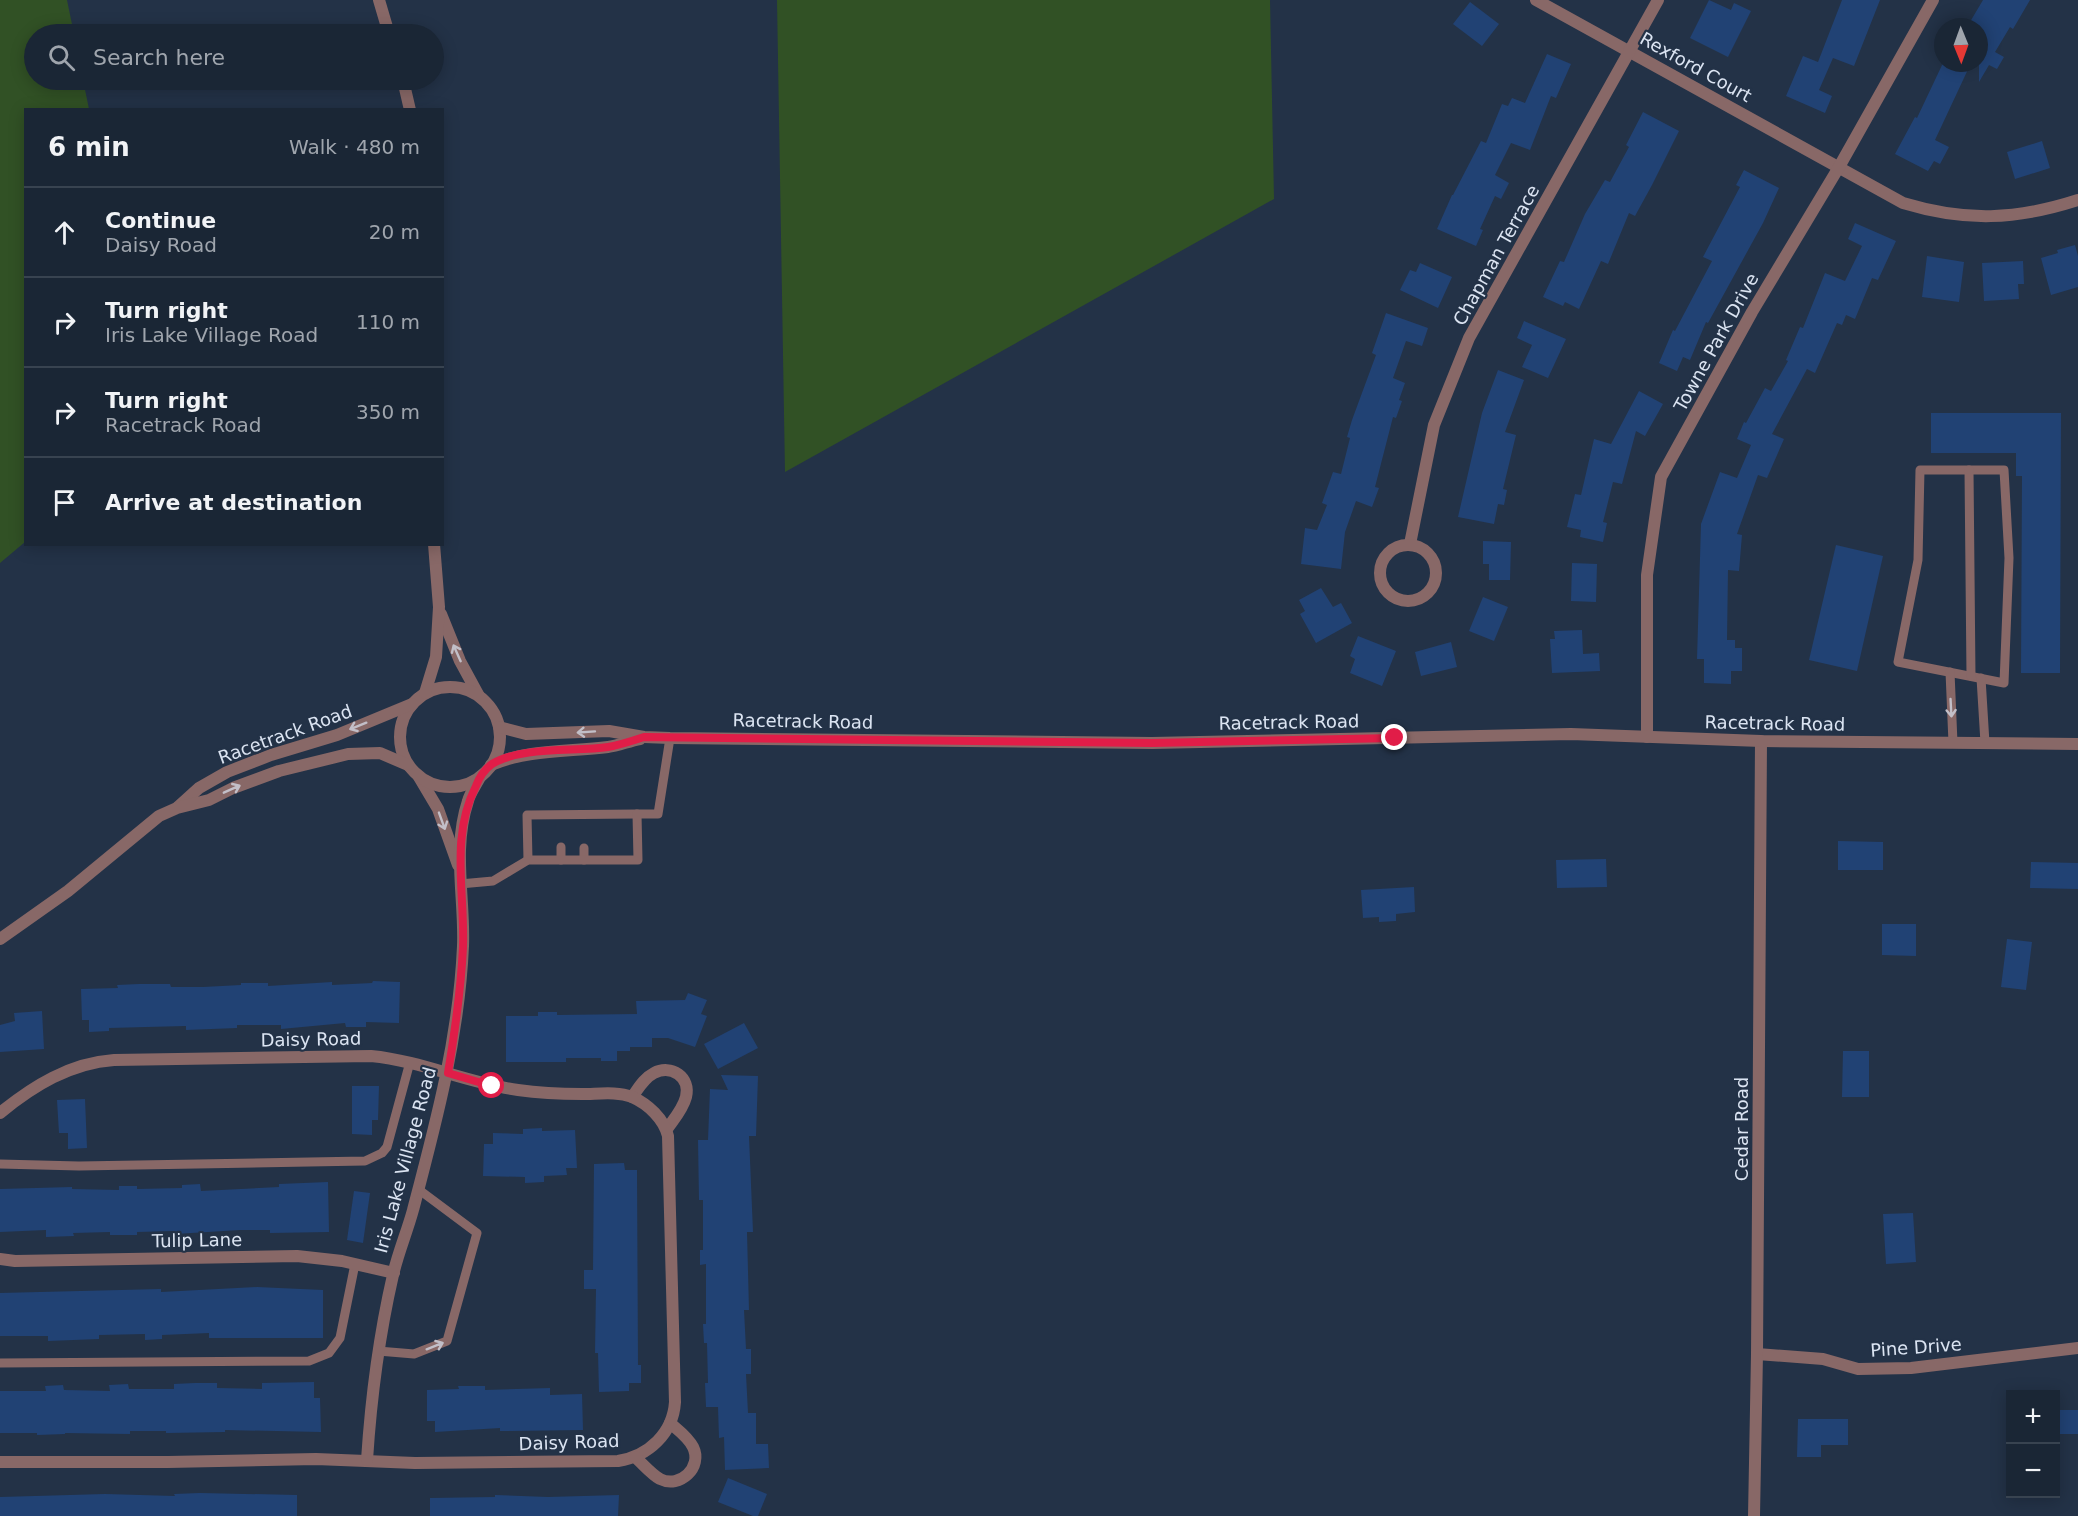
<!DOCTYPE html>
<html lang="en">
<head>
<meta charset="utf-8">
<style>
  :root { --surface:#1a2635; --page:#232e3d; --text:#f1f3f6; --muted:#9fa5ad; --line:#384350 }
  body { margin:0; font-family:"DejaVu Sans",sans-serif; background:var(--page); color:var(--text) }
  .controls { position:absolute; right:18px; bottom:18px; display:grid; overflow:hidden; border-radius:0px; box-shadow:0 3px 15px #0003 }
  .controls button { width:54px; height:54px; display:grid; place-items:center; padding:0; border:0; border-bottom:2px solid var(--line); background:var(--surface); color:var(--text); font:30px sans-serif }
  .compass { position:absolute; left:1934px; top:18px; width:54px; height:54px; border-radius:50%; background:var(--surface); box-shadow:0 3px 15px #0003; rotate:179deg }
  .stop { position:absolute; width:18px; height:18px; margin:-14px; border:4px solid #e11d48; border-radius:50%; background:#fff }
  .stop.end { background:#e11d48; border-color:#fff; box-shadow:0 2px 6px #0008 }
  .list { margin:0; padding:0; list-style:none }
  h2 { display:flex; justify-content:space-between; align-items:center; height:78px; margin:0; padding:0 24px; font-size:26px }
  h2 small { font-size:20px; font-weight:400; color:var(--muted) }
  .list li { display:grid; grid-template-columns:39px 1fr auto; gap:18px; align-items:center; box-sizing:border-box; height:90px; padding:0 24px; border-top:2px solid var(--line) }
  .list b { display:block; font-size:22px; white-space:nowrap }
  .list p { margin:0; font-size:20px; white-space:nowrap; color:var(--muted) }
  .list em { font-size:20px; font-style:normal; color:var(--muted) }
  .icon { flex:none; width:33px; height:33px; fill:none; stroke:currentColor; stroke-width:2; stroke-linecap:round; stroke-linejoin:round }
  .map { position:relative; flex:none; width:2078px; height:1516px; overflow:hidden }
  .search { position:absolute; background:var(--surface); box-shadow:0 3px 15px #0003; left:24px; top:24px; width:420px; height:66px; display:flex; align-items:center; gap:15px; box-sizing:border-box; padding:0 21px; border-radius:33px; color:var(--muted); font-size:22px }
  .panel { position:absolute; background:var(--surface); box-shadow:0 3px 15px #0003; left:24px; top:108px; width:420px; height:438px; border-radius:0px }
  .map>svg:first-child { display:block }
  .green { fill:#315125 }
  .building { fill:#214274 }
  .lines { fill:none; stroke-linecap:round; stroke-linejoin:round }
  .service { stroke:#886867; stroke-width:9 }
  .minor { stroke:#886867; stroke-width:12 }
  .tertiary { stroke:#886867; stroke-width:12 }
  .oneway { stroke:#c2bfc8 }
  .route { stroke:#e11d48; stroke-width:8 }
  .labels { text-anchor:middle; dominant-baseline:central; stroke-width:4.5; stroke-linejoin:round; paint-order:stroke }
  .street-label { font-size:18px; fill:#dbe4f2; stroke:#233247 }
</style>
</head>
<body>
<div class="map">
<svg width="2078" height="1516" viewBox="0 0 2078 1516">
  <rect width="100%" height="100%" fill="#233247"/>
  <g class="green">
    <path d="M0,0H67L74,34H34V80H83L89,109L26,110L25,542L0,563Z"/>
    <path d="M777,0H1270L1274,199L785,472Z"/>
  </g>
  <g class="building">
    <path d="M1709,0L1731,10L1734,3L1751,11L1728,57L1690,38Z"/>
    <path d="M1842,0H1880L1854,66L1833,58L1819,90L1832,96L1825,113L1786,96L1803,56L1818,62Z"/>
    <path d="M1983,0H2030L2013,29L2010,27L1995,52L2004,57L1997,69L1989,65L1979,82V27H1967Z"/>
    <path d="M1470,2L1499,24L1482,46L1453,24Z"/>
    <path d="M1547,54L1571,64L1556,98L1551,96L1530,150L1511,143L1495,175L1509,183L1501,199L1495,196L1480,229L1483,230L1476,246L1437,229L1452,195H1453L1481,141L1486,143L1502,104L1508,106L1512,98L1525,103Z"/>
    <path d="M1943,63H1971L1935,140L1949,147L1940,164L1934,161L1928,171L1895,154L1915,117L1917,118Z"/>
    <path d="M1643,112L1679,131L1652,185L1635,216L1629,213L1608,264L1601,261L1579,309L1565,302L1563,306L1543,297L1560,261L1564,262L1585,214L1605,180L1610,182L1629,147L1626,145Z"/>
    <path d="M2042,141L2050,168L2015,179L2007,152Z"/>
    <path d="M1744,170L1779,188L1763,223L1708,323L1706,322L1690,360L1683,357L1677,371L1659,363L1673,330L1675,331L1712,261L1703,257L1740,187L1736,185Z"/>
    <path d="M1855,223L1896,241L1878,280L1872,278L1855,319L1846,315L1842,325L1837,323L1815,373L1807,369L1772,434L1784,439L1767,478L1758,475L1737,534L1742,535L1739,571L1728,570L1727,640H1735V648H1742V671H1731V684L1704,683V659H1697L1701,524L1720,472L1737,478L1751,445L1737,439L1744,422L1746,423L1765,388L1771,391L1788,361L1786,360L1800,327L1803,328L1825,273L1845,281L1862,246L1848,239Z"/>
    <path d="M2075,245L2078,256V287L2051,295L2041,258L2058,253L2057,250Z"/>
    <path d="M1927,256L1964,262L1959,302L1922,297Z"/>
    <path d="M2023,261L2024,284H2018L2019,299L1984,301L1982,263Z"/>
    <path d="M1420,263L1452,277L1438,308L1400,290L1410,270L1416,272Z"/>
    <path d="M1386,313L1428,328L1422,346L1406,341L1393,378L1405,383L1399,400L1402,401L1396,418L1393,417L1375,487L1379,488L1372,507L1356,501L1345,532L1341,569L1301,564L1305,528L1317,530L1327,505L1322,503L1333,472L1341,474L1350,438L1347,437L1352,420L1376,355L1372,353Z"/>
    <path d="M1524,321L1566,339L1548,378L1522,367L1532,345L1517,338Z"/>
    <path d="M1498,370L1524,380L1505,432L1516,435L1503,489L1507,490L1504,505L1498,504L1494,524L1458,517L1482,413Z"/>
    <path d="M1639,391L1663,404L1645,436L1636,431L1622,484L1613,482L1603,522L1607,523L1603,542L1580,537L1581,530L1567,527L1575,494L1581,495L1594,439L1611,444Z"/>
    <path d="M1931,413H2061L2060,673H2021L2022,476H2016V453H1931Z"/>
    <path d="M1483,541L1511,542L1510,580H1489V564H1483Z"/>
    <path d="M1836,545L1883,556L1857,671L1809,660Z"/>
    <path d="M1572,563L1597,564L1596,602L1571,601Z"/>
    <path d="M1321,588L1333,607L1341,603L1352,623L1316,643L1300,614L1305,611L1299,600Z"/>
    <path d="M1483,597L1508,607L1494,641L1469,631Z"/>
    <path d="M1582,630L1583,654L1599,653L1600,671L1552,673L1550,639H1555L1554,631Z"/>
    <path d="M1358,636L1396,651L1382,686L1350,673L1355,659L1350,656Z"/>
    <path d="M1451,642L1457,667L1421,676L1415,652Z"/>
    <path d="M1838,841L1883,842V870H1838Z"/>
    <path d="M1606,859L1607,887L1557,888L1556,860Z"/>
    <path d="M2031,862L2078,863V889L2030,888Z"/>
    <path d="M1414,887L1415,912L1396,914V921L1379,922V917L1363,918L1361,890Z"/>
    <path d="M1882,924H1916V956L1882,955Z"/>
    <path d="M2007,939L2032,942L2026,990L2001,987Z"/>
    <path d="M373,981L400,982L399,1023L366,1022V1027H346L345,1023L281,1029V1025H237V1028L186,1030V1026L146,1027L109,1028V1031L89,1032V1020H82L81,989L118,988L117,985L139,984H170L171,987H203L241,985V983H268V986L332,982V985L372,983Z"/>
    <path d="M688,993L707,1000L701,1014L707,1016L695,1047L668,1038H652V1047H630V1051H617V1061H601V1058H566V1062H506V1016H538V1012H557V1015L637,1014L636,1001L685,1000Z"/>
    <path d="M42,1011L44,1049L0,1052V1025L15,1021L14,1013Z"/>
    <path d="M744,1023L758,1048L718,1069L704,1044Z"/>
    <path d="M1843,1051H1869V1097H1842Z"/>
    <path d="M721,1075L758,1076L756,1136H749L753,1232H747L749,1310H744L746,1349H751V1374H746L748,1413H756V1444H768L769,1468L725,1470L724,1437L719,1438L718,1407H706L705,1383H708L707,1343H704L703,1324H706V1264L700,1265V1250H703V1200H699L698,1140H708L710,1089L728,1090Z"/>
    <path d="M352,1086H379L378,1120H372V1135L352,1134Z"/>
    <path d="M85,1099L87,1148L68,1149V1133H59L57,1100Z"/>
    <path d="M542,1128V1131L575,1130L577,1168H566L567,1175L544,1176V1182L525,1183V1177L483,1176L484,1144H493V1133L523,1134V1129Z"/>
    <path d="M624,1163L625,1170H637L638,1365H641V1383H629V1391L599,1392L598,1353H595L596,1289H584V1270H593L594,1164Z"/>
    <path d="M328,1182L329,1232L270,1233V1230H240L175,1234L174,1231L137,1232V1235H110V1232L73,1233L74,1236L46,1237V1230L0,1232V1189L72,1187V1189L119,1190V1186H137V1189L182,1188V1185L200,1184L201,1191L279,1187V1184Z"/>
    <path d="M354,1191L370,1193L363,1243L347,1240Z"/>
    <path d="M1913,1213L1916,1262L1886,1264L1883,1214Z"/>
    <path d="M257,1287L323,1290V1338H209V1333L162,1335V1339L145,1340V1334L99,1335V1339L48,1341V1336H0V1293L161,1289V1292Z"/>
    <path d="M314,1382V1398H320L321,1432L225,1430V1432L166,1433V1431H130V1434L65,1433V1434L37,1435V1433H0V1391H46L45,1386L63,1385L64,1390L110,1391L109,1385L128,1384L129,1389H174V1384L195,1383H217V1388L262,1389V1383Z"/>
    <path d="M458,1386H485V1390L550,1388V1395L582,1394L583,1430L500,1431V1428L435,1432V1421H427V1390L459,1389Z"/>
    <rect x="2055" y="1410" width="23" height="24"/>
    <path d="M1798,1419H1848V1445H1821V1457H1797Z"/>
    <path d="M728,1478L767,1494L758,1516H753L718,1502Z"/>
    <path d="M200,1493L297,1495V1516H0V1497L105,1494L175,1496L174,1494Z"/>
    <path d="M495,1495L548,1497L619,1495L618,1516H430V1498L495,1497Z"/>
  </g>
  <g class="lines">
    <g class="service">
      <path d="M1920,470H2004L2009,558L2004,683L1898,662L1918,560Z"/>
      <path d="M1969,470L1971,676"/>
      <path d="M1950,672L1953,743"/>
      <path d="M1981,678L1985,743"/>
      <path d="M561,847V860"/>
      <path d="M584,848V860"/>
      <path d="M528,860L527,815L637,814"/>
      <path d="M460,884L493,881L528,860H638L637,814H658L670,738"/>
      <path d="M0,1164L79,1166L365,1161L382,1153L387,1147L410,1062"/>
      <path d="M378,1351L414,1354L447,1341L477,1233L418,1189"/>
      <path d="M0,1363L309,1361L329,1353L340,1338L355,1264"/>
    </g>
    <g class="minor">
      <path d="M1536,0L1903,203C1966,222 2016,220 2078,200"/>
      <path d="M1410,544L1434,425L1469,338L1658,0"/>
      <circle cx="1408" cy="573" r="28"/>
      <path d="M1647,737V575L1661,477L1752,312L1839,167L1933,0"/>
      <path d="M419,777L438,809L458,865"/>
      <path d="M632,1097C638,1089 644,1078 654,1073C671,1064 691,1077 686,1097C683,1109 674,1119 667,1129"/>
      <path d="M0,1113C33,1086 70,1063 114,1060L371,1056C422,1061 467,1083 518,1090C539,1093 560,1094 582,1094C598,1094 617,1091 632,1097C648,1104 664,1119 668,1136L675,1402C673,1433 649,1456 618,1461L415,1463L316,1459L168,1462H0"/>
      <path d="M0,1259L15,1261L297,1256L342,1261L394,1273"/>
      <path d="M1757,1354L1823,1359L1858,1369L1911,1368L2078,1348"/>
      <path d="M635,1457C643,1464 651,1474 660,1479C680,1489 703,1467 693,1447C688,1437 678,1430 670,1423"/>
      <path d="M367,1460C371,1398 379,1336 393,1275C398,1253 407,1232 413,1210C436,1123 459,1037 463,946C465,899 452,849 468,801C470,793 476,785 480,777"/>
      <path d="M1754,1516L1757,1354L1761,741"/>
    </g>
    <g class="tertiary">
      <path d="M379,0L389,34"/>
      <path d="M403,80L410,110"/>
      <path d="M441,614L460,661L479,696"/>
      <circle cx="450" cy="737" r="50"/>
      <path d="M425,693L436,657L439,607L434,544"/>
      <path d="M499,727L526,734L609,731L644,737L670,738L1152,743L1571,734L1761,741L2078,744"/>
      <path d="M491,765C529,749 568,752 608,747C618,746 629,741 640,739"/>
      <path d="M178,807L199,788L227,772L271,755L337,735L412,704"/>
      <path d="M0,939L68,891L159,816L177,808L209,800L233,788L279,771L348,754L380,753L408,765"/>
    </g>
  </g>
  <defs><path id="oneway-shaft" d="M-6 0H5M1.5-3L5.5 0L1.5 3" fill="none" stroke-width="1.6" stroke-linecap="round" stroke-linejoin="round" transform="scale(1.5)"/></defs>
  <g class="oneway">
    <use href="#oneway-shaft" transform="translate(457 653) rotate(-114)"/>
    <use href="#oneway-shaft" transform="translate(1951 708) rotate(87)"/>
    <use href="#oneway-shaft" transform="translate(358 726) rotate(158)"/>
    <use href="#oneway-shaft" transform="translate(586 732) rotate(176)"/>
    <use href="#oneway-shaft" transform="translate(232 789) rotate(-24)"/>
    <use href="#oneway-shaft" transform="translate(442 821) rotate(70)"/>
    <use href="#oneway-shaft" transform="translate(435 1346) rotate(-22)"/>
  </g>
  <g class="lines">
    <path class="route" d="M492,1086L448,1073C455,1031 461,989 463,947C465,892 450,837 476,786C479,778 485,769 492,764C522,746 574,752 608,747C620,745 632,741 644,737L1152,743L1395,738"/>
  </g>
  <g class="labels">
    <g class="street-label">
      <text transform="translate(1696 67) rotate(29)">Rexford Court</text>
      <text transform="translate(1496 255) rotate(-61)">Chapman Terrace</text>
      <text transform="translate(1716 342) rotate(-61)">Towne Park Drive</text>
      <text transform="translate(803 721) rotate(1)">Racetrack Road</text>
      <text transform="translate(1289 722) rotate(-1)">Racetrack Road</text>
      <text transform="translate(1775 723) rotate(1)">Racetrack Road</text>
      <text transform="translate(285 734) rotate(-20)">Racetrack Road</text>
      <text transform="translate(311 1039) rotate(-1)">Daisy Road</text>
      <text transform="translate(1741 1129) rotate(-90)">Cedar Road</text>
      <text transform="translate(405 1160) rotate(-75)">Iris Lake Village Road</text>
      <text transform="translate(197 1240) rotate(-1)">Tulip Lane</text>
      <text transform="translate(1916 1347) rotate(-4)">Pine Drive</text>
      <text transform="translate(569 1442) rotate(-2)">Daisy Road</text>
    </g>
  </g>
</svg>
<div class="controls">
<button>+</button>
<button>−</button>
</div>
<svg class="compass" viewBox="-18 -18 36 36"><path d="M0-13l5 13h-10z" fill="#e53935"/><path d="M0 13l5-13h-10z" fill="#9fa5ad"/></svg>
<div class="stop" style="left:492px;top:1086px"></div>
<div class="stop end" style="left:1395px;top:738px"></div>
<div class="search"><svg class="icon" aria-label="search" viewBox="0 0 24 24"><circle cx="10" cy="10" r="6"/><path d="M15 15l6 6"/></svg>Search here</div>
<section class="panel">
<h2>6 min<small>Walk · 480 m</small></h2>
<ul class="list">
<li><svg class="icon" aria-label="ahead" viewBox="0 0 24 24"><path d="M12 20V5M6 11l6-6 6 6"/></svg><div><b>Continue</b><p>Daisy Road</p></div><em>20 m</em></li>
<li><svg class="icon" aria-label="right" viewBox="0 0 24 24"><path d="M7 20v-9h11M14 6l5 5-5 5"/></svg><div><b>Turn right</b><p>Iris Lake Village Road</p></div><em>110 m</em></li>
<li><svg class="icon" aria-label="right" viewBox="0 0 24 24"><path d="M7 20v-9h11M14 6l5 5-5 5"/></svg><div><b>Turn right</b><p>Racetrack Road</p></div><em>350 m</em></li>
<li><svg class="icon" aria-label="arrive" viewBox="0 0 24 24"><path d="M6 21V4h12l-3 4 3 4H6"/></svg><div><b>Arrive at destination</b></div></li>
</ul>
</section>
</div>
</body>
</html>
